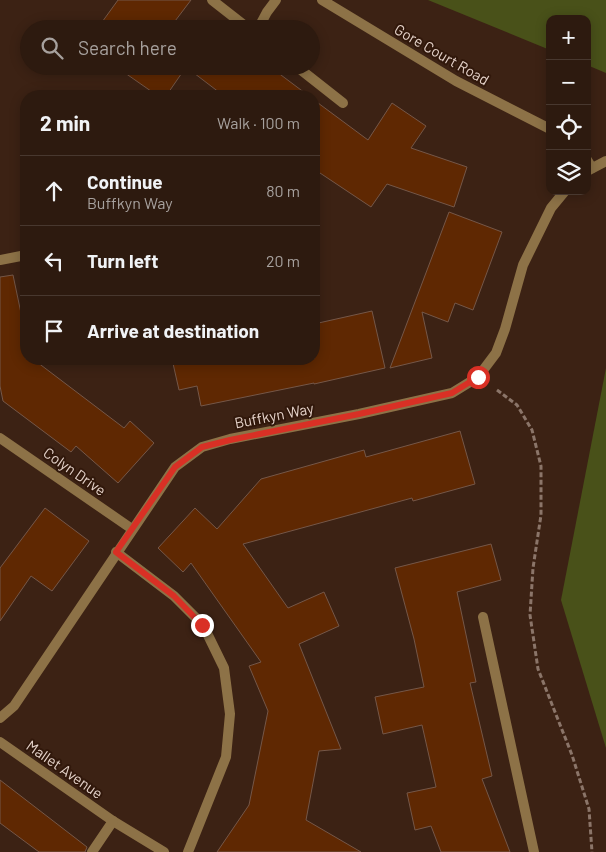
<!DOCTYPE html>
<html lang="en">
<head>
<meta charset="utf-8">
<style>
  :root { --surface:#2d1a0f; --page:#352318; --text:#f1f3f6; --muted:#a7a19e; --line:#48382f }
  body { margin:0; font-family:Barlow,sans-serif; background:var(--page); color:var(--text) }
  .controls { position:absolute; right:15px; top:15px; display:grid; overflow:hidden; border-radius:10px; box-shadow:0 2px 12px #0003 }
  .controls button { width:45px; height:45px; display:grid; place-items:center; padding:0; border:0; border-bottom:1px solid var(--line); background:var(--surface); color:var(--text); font:25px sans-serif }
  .stop { position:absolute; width:15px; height:15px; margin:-11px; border:4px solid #d93025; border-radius:50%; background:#fff }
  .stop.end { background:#d93025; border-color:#fff; box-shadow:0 1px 5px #0008 }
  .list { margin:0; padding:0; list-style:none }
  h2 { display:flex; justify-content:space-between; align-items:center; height:65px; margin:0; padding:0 20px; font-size:21px }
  h2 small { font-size:16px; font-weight:400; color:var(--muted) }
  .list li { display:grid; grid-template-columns:32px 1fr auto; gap:15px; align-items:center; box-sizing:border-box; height:70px; padding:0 20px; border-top:1px solid var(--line) }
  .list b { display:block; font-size:19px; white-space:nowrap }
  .list p { margin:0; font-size:16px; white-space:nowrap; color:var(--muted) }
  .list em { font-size:16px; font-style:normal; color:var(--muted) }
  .icon { flex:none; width:28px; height:28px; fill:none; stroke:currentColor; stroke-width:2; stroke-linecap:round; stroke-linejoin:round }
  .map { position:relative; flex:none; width:606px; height:852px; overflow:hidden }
  .search { position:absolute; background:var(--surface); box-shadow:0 2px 12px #0003; left:20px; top:20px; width:300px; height:55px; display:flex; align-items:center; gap:12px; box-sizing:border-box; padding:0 18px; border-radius:28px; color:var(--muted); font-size:19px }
  .panel { position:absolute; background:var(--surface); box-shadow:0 2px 12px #0003; left:20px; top:90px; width:300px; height:275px; border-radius:20px }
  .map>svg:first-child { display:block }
  .green { fill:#495119 }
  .building { fill:#5f2802; stroke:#755748 }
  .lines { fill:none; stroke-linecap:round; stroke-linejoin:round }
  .path { stroke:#8b7569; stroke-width:3; stroke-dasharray:5 2.5; stroke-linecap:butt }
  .service { stroke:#8d7247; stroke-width:10 }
  .minor { stroke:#8d7247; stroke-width:10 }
  .tertiary { stroke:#8d7247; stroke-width:10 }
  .route { stroke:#d93025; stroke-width:6 }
  .labels { text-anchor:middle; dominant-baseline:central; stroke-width:4; stroke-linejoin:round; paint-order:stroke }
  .street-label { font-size:15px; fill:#e5d3ca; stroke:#31180b }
</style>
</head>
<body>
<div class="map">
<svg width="606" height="852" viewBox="0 0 606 852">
  <rect width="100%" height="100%" fill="#3c2214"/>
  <g class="green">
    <path d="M428,0H606V73L587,65V19H550V50Z"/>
    <path d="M606,368V748L561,600Z"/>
  </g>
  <g class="building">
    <path d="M118,0H191L169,29H97Z"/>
    <path d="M115,66H269L309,96H224L186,67L166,96H158Z"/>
    <path d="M314,100L368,140L392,103L426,126L411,148L467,167L454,207L387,184L371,207L314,169Z"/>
    <path d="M449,212L502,232L473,310L455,303L448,322L422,312L432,358L390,368Z"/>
    <path d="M13,275L26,337V359H33L124,428L130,421L154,443L118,483L76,446L71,452L3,401L0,386V277Z"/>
    <path d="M372,311L385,368L314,384V383L201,406L197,386L179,390L172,359H314V324Z"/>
    <path d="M460,431L475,484L413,501L412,498L243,544L288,608L324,592L339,626L299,644L341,749L319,751L306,820L361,852H217L249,805L268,711L249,666L261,662L191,563L183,572L158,548L195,508L217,529L261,479L364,450L366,457Z"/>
    <path d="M45,508L89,541L52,591L31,576L0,621V568Z"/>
    <path d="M491,544L501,580L457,592L476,682L470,683L492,776L482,779L510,852H441L431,826L415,830L407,793L436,787L422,725L383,734L375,697L424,687L414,639L395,568Z"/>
    <path d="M0,780L87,847L85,852H39L0,823Z"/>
  </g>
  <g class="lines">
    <path class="path" d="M497,390L517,405L532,430L541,466V515L533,568L530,615L538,669L572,755L589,809L592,852"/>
    <g class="service">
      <path d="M212,0L249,29"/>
      <path d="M258,29L267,12L276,0"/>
      <path d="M296,66L343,103"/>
    </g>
    <g class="minor">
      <path d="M322,0L456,81L550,129"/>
      <path d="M587,160L592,168"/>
      <path d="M0,260L26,255"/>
      <path d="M0,438L132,529"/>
      <path d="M116,552L174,596L203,625L224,668L230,714L226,757L188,852"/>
      <path d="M483,617L534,852"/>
      <path d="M0,742L113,821L164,852"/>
      <path d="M92,852L113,821"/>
    </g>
    <g class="tertiary">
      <path d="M587,171L606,161"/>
      <path d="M0,718L14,706L175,467L202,447L230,439L359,414L452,393L478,377L496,353L505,329L523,265L551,208L565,191"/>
    </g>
  </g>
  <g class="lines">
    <path class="route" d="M202,625L174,596L116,552L175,467L202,447L230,440L359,414L452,393L478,377"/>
  </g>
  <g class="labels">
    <g class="street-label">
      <text transform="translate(442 54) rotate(30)">Gore Court Road</text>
      <text transform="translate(274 415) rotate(-11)">Buffkyn Way</text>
      <text transform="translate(75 471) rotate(35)">Colyn Drive</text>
      <text transform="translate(65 769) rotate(35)">Mallet Avenue</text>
    </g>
  </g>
</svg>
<div class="controls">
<button>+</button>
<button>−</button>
<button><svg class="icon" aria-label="locate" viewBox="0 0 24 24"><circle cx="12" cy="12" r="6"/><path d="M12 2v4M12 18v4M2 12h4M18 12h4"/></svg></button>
<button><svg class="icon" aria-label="layers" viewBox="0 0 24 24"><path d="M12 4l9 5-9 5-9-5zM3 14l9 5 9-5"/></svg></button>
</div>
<div class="stop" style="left:478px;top:377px"></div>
<div class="stop end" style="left:202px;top:625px"></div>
<div class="search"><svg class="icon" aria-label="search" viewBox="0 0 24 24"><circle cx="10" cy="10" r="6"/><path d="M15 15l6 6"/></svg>Search here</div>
<section class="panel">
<h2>2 min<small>Walk · 100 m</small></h2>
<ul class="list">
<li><svg class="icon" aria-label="ahead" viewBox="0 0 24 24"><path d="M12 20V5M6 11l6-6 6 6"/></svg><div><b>Continue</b><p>Buffkyn Way</p></div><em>80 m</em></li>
<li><svg class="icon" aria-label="left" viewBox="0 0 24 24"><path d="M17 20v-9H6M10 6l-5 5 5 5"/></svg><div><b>Turn left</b></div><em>20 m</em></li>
<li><svg class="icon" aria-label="arrive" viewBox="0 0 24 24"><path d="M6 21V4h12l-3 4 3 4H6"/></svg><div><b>Arrive at destination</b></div></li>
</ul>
</section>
</div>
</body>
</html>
